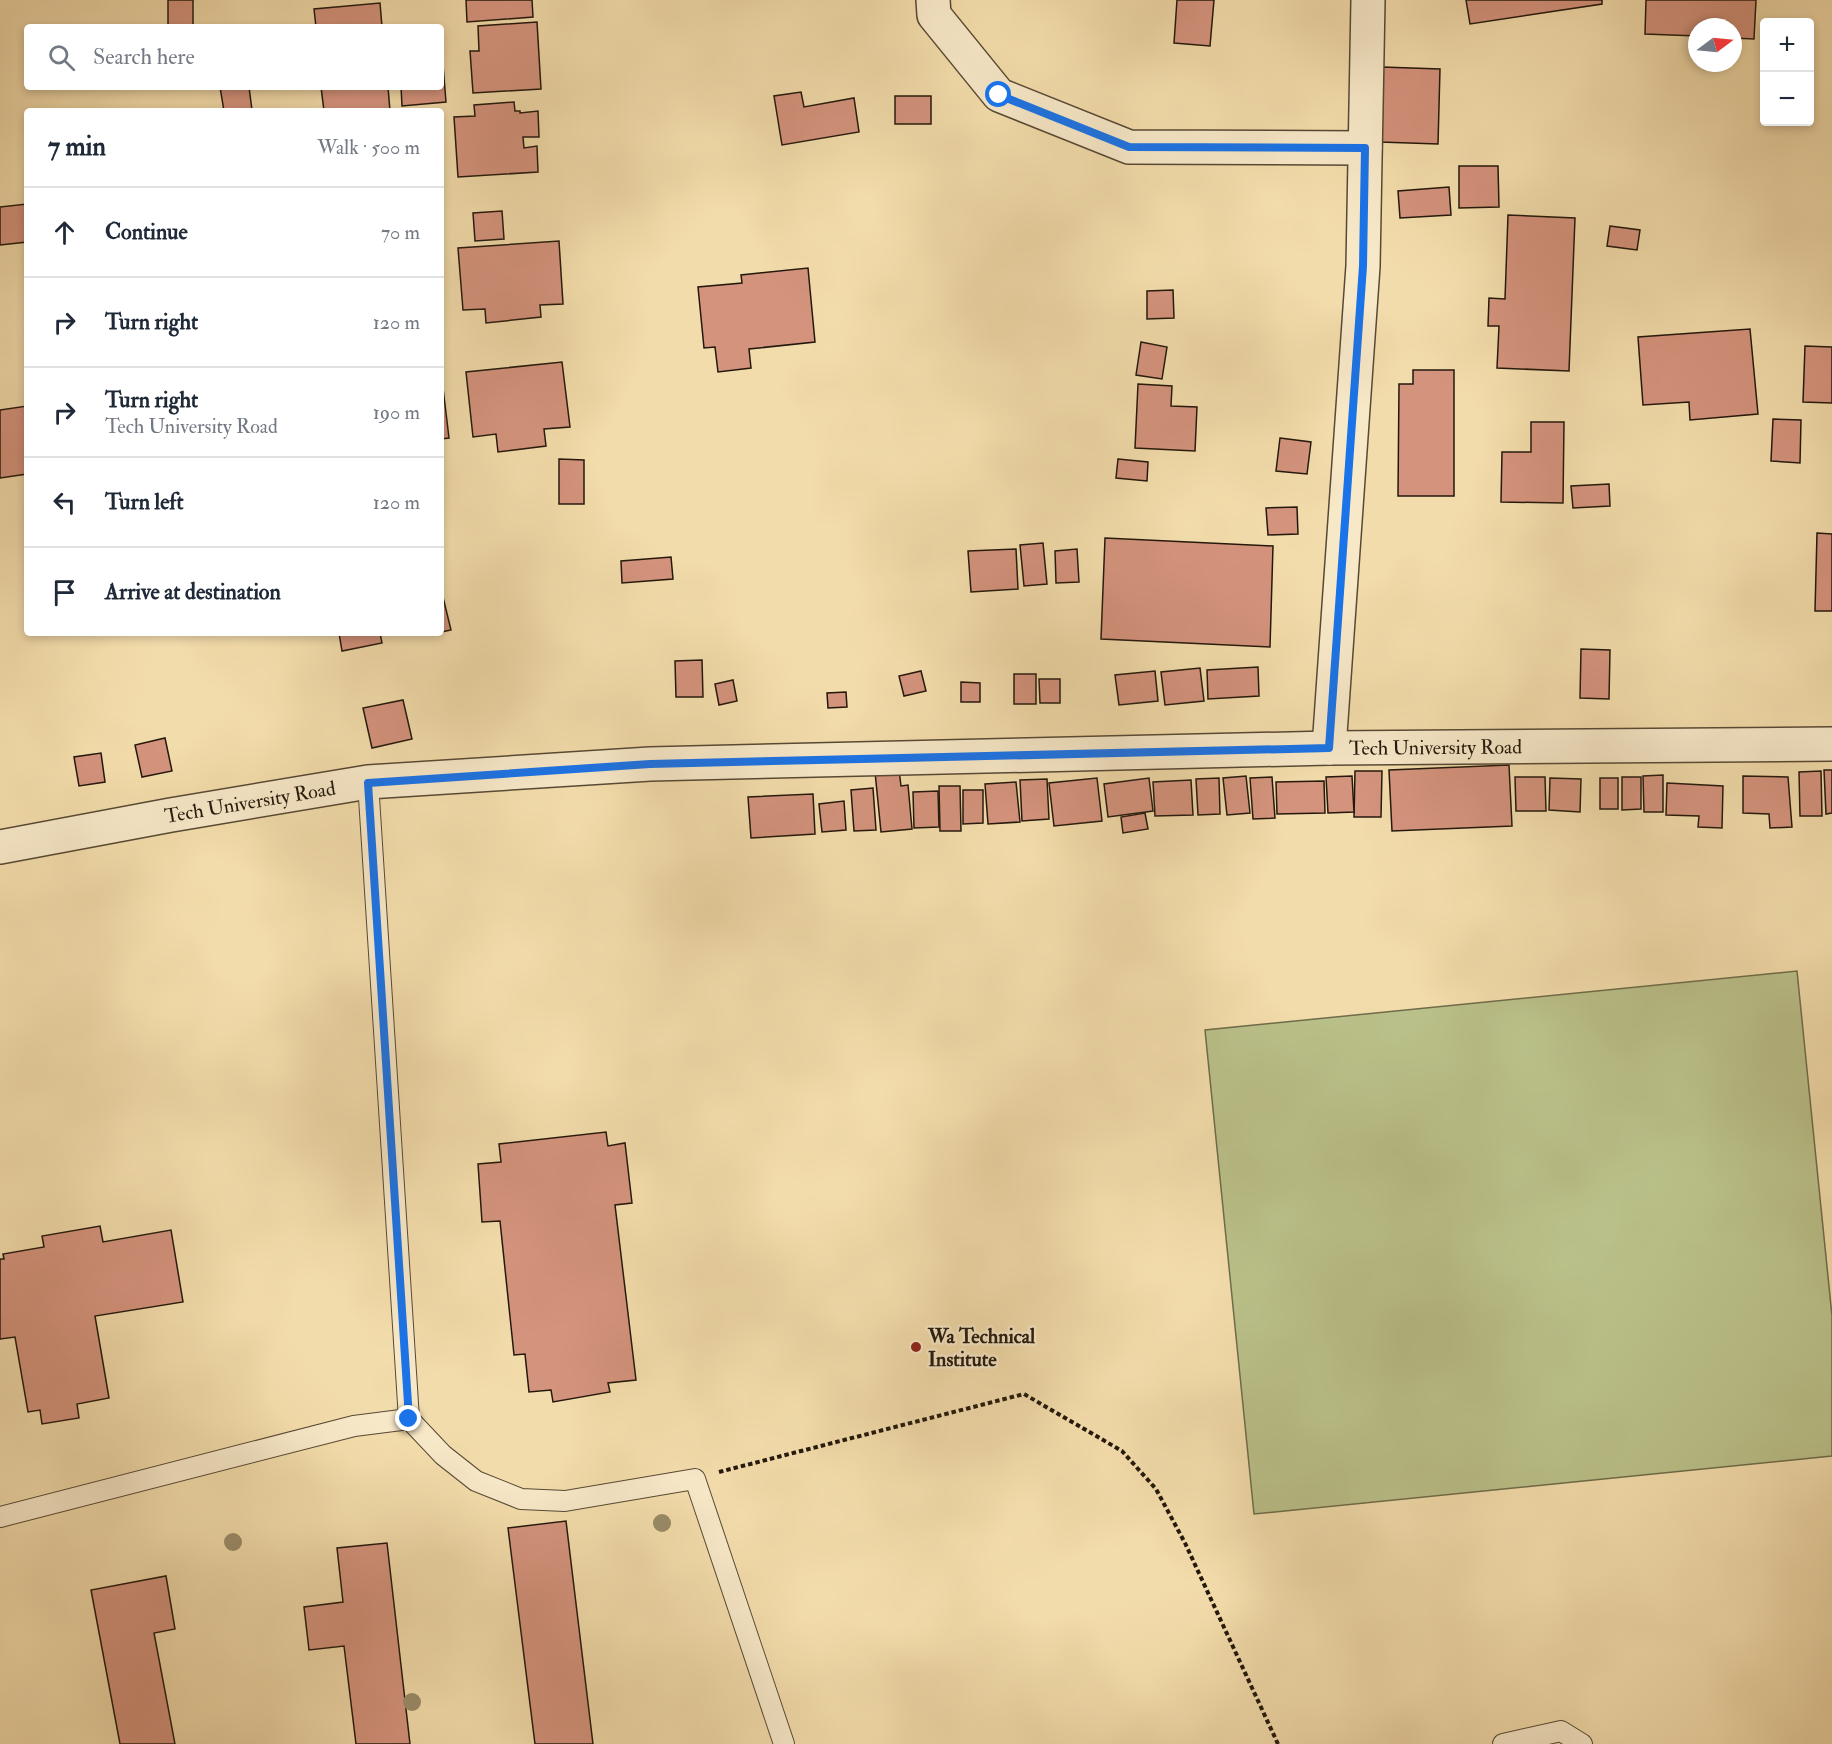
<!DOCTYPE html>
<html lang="en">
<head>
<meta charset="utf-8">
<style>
  :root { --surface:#fff; --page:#f2f2f3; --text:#1f2937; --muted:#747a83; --line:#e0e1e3 }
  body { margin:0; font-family:"IM FELL Double Pica",serif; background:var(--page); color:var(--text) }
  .controls { position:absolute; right:18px; top:18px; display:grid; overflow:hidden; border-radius:6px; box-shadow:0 3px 9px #0003 }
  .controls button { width:54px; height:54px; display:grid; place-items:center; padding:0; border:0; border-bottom:2px solid var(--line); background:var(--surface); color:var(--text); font:30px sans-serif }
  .compass { position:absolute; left:1688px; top:18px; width:54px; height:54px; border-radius:50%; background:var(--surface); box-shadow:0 3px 9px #0003; rotate:74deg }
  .stop { position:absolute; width:18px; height:18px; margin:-14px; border:4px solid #1a73e8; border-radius:50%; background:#fff }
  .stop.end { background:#1a73e8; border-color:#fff; box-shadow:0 2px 6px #0008 }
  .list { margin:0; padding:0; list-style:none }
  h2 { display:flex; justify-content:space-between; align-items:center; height:78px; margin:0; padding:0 24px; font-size:26px }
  h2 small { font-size:20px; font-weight:400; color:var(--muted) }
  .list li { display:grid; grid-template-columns:39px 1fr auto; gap:18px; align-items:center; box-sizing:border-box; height:90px; padding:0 24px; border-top:2px solid var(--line) }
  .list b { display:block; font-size:22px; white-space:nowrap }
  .list p { margin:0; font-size:20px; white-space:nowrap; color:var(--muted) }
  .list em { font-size:20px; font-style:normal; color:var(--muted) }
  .icon { flex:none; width:33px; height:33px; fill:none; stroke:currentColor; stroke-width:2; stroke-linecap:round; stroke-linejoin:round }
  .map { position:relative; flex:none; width:1832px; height:1744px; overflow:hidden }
  .search { position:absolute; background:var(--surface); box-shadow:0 3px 9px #0003; left:24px; top:24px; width:420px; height:66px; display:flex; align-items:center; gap:15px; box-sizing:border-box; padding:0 21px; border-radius:6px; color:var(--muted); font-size:22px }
  .panel { position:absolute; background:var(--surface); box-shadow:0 3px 9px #0003; left:24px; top:108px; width:420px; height:528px; border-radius:6px }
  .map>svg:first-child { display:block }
  .green { fill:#bac089; stroke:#6e6c4a; stroke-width:1.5 }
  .building { fill:#d4937d; stroke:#23180c; stroke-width:1.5 }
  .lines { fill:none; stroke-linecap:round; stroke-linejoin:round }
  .service-casing { stroke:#574934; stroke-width:22 }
  .minor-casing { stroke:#574934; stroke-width:36 }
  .tertiary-casing { stroke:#574934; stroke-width:36 }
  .path { stroke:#23180c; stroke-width:4; stroke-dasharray:4.5 3; stroke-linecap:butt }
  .service { stroke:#f7e8c8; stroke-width:20 }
  .minor { stroke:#f7e8c8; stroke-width:33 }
  .tertiary { stroke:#f7e8c8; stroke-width:33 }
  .tree { fill:#998c68 }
  .route { stroke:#1a73e8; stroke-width:8 }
  .poi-dot { fill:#8f2418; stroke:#f7e8c8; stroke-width:2 }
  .labels { text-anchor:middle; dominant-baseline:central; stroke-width:4.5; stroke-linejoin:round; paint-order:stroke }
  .street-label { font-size:20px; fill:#23180c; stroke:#f7e8c8 }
  .poi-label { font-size:20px; font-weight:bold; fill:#23180c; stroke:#f7e8c8; text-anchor:start }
</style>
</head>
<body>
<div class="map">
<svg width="1832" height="1744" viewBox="0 0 1832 1744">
  <rect width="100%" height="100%" fill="#f3dcab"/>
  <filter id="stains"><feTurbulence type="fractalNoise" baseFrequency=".00333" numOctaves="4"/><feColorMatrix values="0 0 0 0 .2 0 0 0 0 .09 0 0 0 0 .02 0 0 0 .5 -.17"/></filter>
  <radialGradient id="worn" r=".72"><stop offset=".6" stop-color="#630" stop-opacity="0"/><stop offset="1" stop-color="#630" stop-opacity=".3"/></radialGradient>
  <path class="green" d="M1797,971L1832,1316V1456L1254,1514L1205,1030Z"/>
  <g class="building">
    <rect x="168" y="0" width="25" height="26"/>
    <path d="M466,0H532L533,17L467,22Z"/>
    <path d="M1177,0H1214L1210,46L1174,43Z"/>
    <path d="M1466,0H1602V4L1470,24Z"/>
    <path d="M1646,0H1756L1754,39L1733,38V27H1697V36L1645,34Z"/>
    <path d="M380,3L382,27H316L314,9Z"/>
    <path d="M537,22L541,89L473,93L470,51H479L478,26Z"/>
    <path d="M441,65H443L446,102L402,106L401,87H441Z"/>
    <path d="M1382,67L1440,69L1438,144L1380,142Z"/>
    <path d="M220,87H249L252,110L224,111Z"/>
    <path d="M321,87H388L390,111H324Z"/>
    <path d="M801,92L804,107L854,98L859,132L782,145L774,96Z"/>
    <rect x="895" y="96" width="36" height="28"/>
    <path d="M514,102L515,111H520V113L538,111L539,137H523L524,148L537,146L538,172L458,177L454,117L475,116L474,105Z"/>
    <path d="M1459,166H1498L1499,207L1459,208Z"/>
    <path d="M1449,187L1451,215L1400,218L1398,191Z"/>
    <path d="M27,204V242L0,245V207Z"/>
    <path d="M502,211L504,239L475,241L473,213Z"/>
    <path d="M1508,215L1575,218L1569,371L1497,368L1499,326H1488L1489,298L1505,299Z"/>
    <path d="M1610,226L1640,230L1637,250L1607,246Z"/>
    <path d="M559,241L563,304L540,305L541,317L486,323L485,309L463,310L458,248Z"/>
    <path d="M808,268L815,342L749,349L751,368L718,372L715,347L704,348L698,287L742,283L741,275Z"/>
    <path d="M1173,290L1174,318L1147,319V291Z"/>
    <path d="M1750,329L1758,414L1690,420L1689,402L1643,405L1638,337Z"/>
    <path d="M1141,342L1167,347L1162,379L1136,375Z"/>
    <path d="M1805,346L1832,347V403L1803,402Z"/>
    <path d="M562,362L570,427L544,429L546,446L498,452L496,434L473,437L466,372Z"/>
    <path d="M1413,370H1454V496H1398L1399,384H1413Z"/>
    <path d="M441,371L449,438L441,439Z"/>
    <path d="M1138,384L1172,386L1171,406L1197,407L1195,451L1135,448Z"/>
    <path d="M27,406V474L0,478V410Z"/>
    <path d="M1773,419L1801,420L1800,463L1771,461Z"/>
    <path d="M1531,422H1564L1563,503L1501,502L1502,452H1531Z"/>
    <path d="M1280,438L1311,442L1307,474L1276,471Z"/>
    <path d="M559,459L584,460V504H559Z"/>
    <path d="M1118,459L1148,462L1147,481L1116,478Z"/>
    <path d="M1609,484L1610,506L1573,508L1571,486Z"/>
    <path d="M1297,507L1298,534L1268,535L1266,508Z"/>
    <path d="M1817,533L1832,534V611H1815Z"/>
    <path d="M1105,538L1273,546L1270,647L1101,639Z"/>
    <path d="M1043,543L1047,584L1024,586L1020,545Z"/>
    <path d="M1016,549L1018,589L971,592L968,551Z"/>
    <path d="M1077,549L1079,582L1056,583L1055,551Z"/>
    <path d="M671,557L673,579L622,583L621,561Z"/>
    <path d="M441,589L451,630L441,632Z"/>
    <path d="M339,633H380L382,643L342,651Z"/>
    <path d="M1581,649L1610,650L1609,699L1580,698Z"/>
    <path d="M702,660L703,697H676L675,661Z"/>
    <path d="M1258,667L1259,696L1208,699L1207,670Z"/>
    <path d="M1200,668L1204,701L1165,705L1161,672Z"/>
    <path d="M921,671L926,691L904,696L899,676Z"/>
    <path d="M1155,671L1158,701L1119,705L1115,675Z"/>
    <rect x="1014" y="674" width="22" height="30"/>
    <path d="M1039,679H1060V703H1040Z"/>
    <path d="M733,680L737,701L719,705L715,684Z"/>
    <path d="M961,682L980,683V702H961Z"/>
    <path d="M846,692L847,707L828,708L827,693Z"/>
    <path d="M403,700L412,739L372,748L363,708Z"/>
    <path d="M165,738L172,771L142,777L135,745Z"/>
    <path d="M101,753L105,782L79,786L74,757Z"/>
    <path d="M1509,765L1512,826L1392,831L1389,770Z"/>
    <path d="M899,770L901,786L908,785L912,829L881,832L875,772Z"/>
    <path d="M1824,770H1832V813L1826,814Z"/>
    <path d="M1355,771H1382L1381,817H1354Z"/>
    <path d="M1821,771L1822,816H1800L1799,772Z"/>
    <path d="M1663,775V812H1644L1643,776Z"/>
    <path d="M1246,776L1250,813L1227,815L1223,778Z"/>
    <path d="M1352,776L1354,812L1328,813L1326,777Z"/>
    <path d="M1743,776L1788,777L1792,827L1770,828L1769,814L1743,813Z"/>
    <path d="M1272,777L1275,818L1253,819L1250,778Z"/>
    <path d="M1515,777H1545L1546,811H1516Z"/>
    <path d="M1622,777H1641V809L1622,810Z"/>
    <path d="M1097,778L1102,821L1054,826L1049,783Z"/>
    <path d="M1149,778L1153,811L1108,817L1104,784Z"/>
    <path d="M1219,778L1220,814L1198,815L1196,779Z"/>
    <path d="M1550,778L1581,779L1580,812L1549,810Z"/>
    <rect x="1600" y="778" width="18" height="31"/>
    <path d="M1047,779L1049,819L1022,821L1020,780Z"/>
    <path d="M1191,780L1193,815L1155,816L1153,782Z"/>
    <path d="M1324,781L1325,813L1277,814L1276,782Z"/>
    <path d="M1016,782L1020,822L988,824L985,784Z"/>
    <path d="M1667,783L1723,786L1722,828L1698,827L1699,816L1666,815Z"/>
    <path d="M939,786H960L961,831H940Z"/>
    <path d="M873,788L876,830L854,831L851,790Z"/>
    <path d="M963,790H983V823L963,824Z"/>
    <path d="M938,791L939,827L914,828L913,792Z"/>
    <path d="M813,794L815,834L751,838L748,797Z"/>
    <path d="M844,801L846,830L822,832L819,804Z"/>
    <path d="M1145,813L1148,829L1123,833L1121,817Z"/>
    <path d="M606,1132L608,1146L625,1143L632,1203L615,1205L636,1380L608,1383L610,1392L553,1402L551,1390L529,1392L525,1354L514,1355L500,1221L482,1222L478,1164L501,1162L499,1144Z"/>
    <path d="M100,1226L103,1242L171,1230L183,1302L95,1316L109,1398L77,1404L79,1418L42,1424L40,1410L28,1412L15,1337L0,1339V1259H4L3,1254L44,1247L42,1236Z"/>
    <path d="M566,1521L593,1744H535L508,1528Z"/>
    <path d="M387,1543L410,1744H356L344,1646L309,1650L304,1607L343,1602L337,1548Z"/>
    <path d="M166,1576L175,1629L154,1633L175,1744H120L91,1590Z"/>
  </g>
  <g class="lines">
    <g class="service-casing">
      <g id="service">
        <path d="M368,782L409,1419L443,1455L476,1481L521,1499L565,1501L695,1479L784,1744"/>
        <path d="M0,1517L354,1426L409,1419"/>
        <path d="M1503,1744L1561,1731L1582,1744"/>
      </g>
    </g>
    <g class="minor-casing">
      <g id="minor">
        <path d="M933,0L934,15L999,95L1129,147L1365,148"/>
        <path d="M1329,748L1363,266L1368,0"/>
      </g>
    </g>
    <g class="tertiary-casing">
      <g id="tertiary">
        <path id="s1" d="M0,847L171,815L368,782L650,764L1329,748L1832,744"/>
      </g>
    </g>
    <path class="path" d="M719,1472L1024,1394L1122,1451L1156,1489L1185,1543L1278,1744"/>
    <use href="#service" class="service"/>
    <use href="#minor" class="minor"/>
    <use href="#tertiary" class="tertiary"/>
  </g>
  <g class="tree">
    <circle cx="662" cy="1523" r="9"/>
    <circle cx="233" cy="1542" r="9"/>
    <circle cx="412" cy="1702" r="9"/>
  </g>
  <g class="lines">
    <path class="route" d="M409,1419L368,783L650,764L1329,748L1363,266L1365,148L1129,147L999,95"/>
  </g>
  <circle class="poi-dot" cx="916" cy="1347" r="6"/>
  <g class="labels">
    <g class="street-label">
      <text stroke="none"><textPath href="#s1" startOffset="1442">Tech University Road</textPath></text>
      <text stroke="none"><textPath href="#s1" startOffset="254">Tech University Road</textPath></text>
    </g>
    <g class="poi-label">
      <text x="928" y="1336">Wa Technical<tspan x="928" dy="23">Institute</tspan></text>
    </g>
  </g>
  <rect width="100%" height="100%" filter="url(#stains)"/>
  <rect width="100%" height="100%" fill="url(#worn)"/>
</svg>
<div class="controls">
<button>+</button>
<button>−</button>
</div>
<svg class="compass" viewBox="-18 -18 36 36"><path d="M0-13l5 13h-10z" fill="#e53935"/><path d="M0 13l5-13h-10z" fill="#747a83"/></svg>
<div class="stop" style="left:999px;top:95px"></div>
<div class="stop end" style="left:409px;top:1419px"></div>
<div class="search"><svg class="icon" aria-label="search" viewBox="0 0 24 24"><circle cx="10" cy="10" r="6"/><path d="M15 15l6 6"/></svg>Search here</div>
<section class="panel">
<h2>7 min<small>Walk · 500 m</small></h2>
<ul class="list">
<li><svg class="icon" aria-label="ahead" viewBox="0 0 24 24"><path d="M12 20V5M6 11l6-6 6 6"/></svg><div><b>Continue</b></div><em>70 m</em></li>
<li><svg class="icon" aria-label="right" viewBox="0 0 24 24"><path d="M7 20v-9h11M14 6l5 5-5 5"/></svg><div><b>Turn right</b></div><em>120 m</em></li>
<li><svg class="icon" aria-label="right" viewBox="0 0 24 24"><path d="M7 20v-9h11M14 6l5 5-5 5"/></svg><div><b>Turn right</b><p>Tech University Road</p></div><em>190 m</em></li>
<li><svg class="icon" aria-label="left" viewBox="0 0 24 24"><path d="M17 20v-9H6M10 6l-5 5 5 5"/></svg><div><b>Turn left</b></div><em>120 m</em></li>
<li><svg class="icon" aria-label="arrive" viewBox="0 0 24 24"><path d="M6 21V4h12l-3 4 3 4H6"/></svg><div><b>Arrive at destination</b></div></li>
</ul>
</section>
</div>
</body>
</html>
